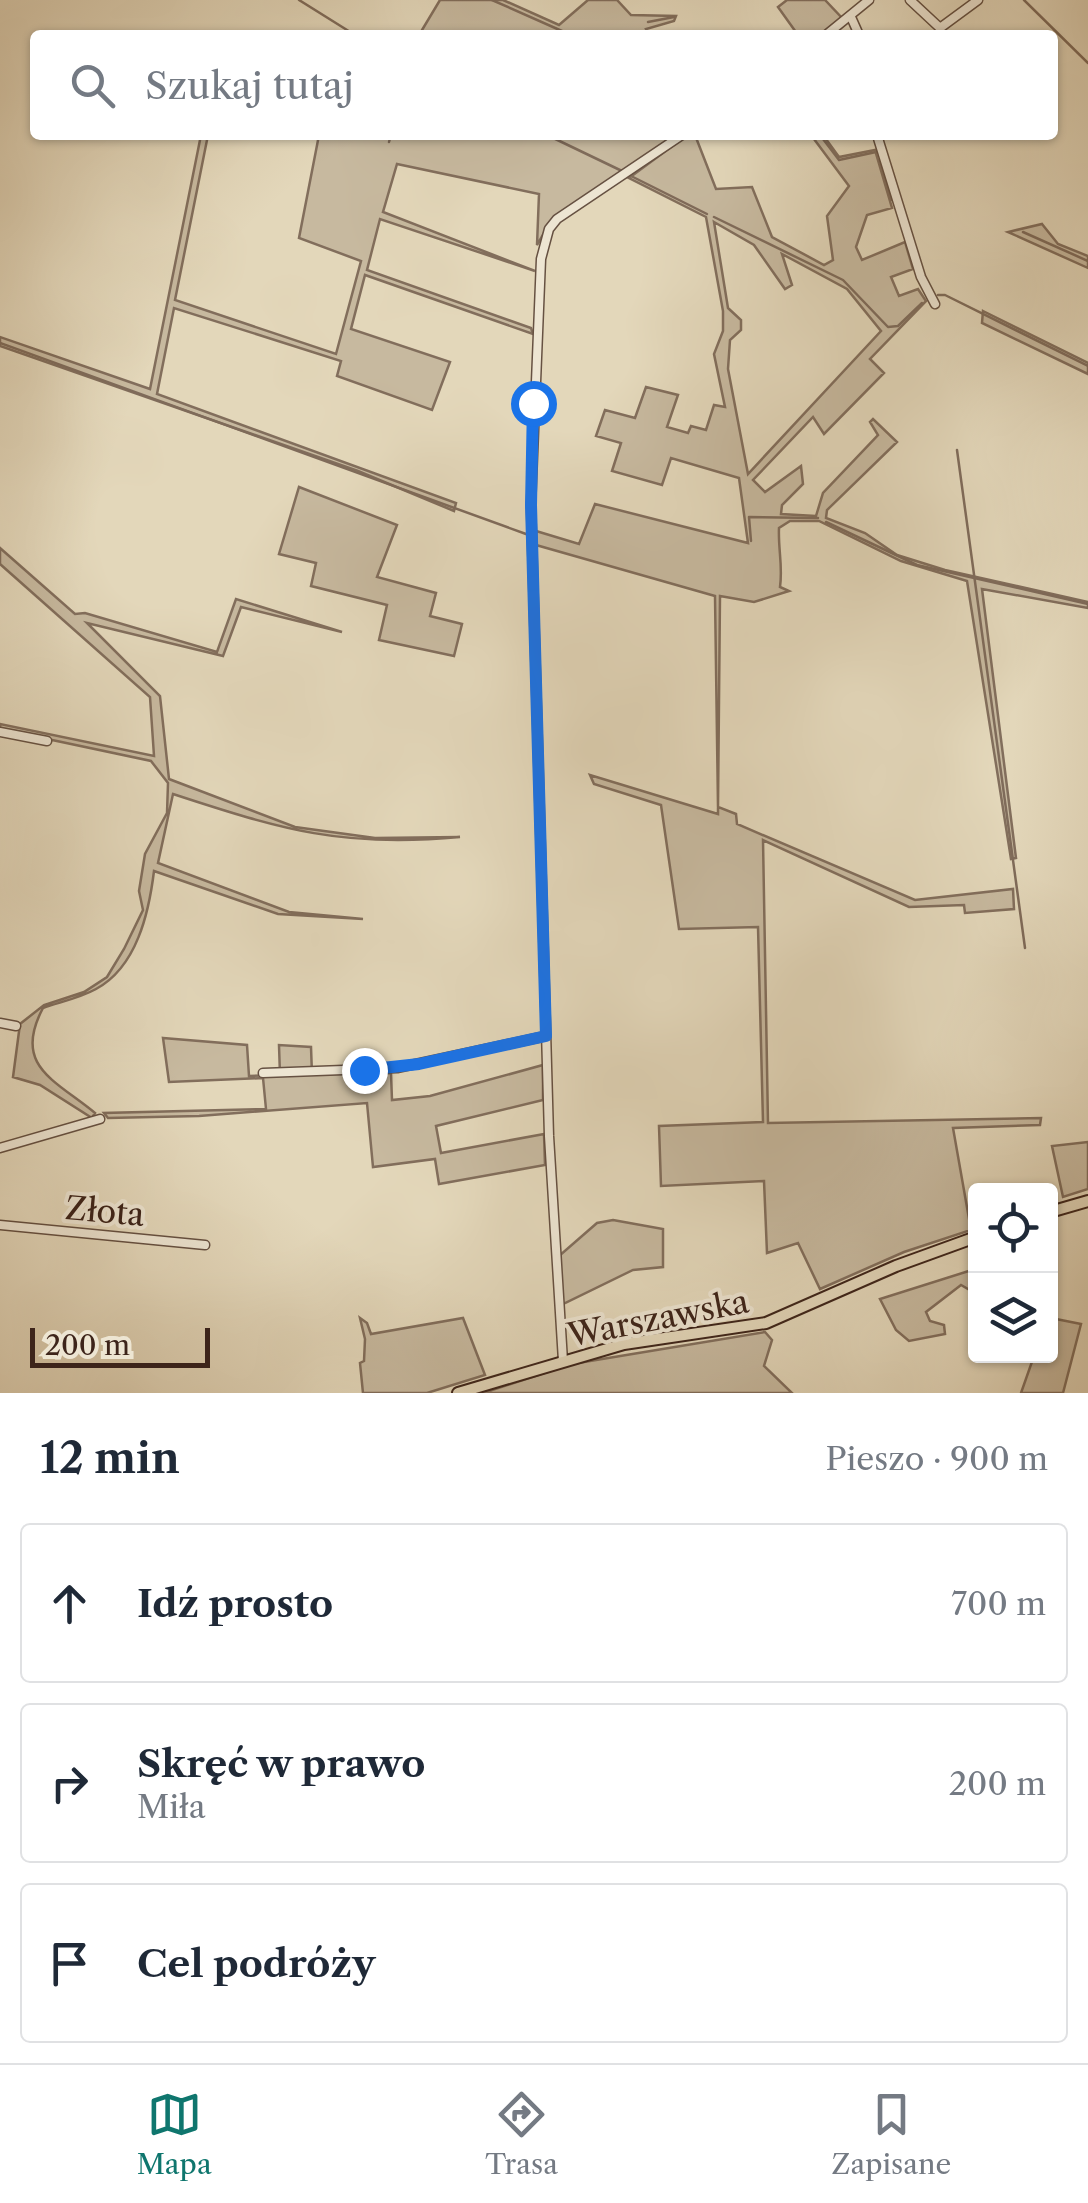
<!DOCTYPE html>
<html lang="pl">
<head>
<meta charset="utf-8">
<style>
  :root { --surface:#fff; --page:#f2f2f3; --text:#1f2937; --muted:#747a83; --line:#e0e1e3; --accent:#0f766e }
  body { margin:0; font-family:"Libre Caslon Text",serif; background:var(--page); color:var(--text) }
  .controls { position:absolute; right:30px; bottom:30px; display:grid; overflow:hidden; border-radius:10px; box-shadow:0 2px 8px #0004 }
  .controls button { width:90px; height:90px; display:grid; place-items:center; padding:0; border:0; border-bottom:2px solid var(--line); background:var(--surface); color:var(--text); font:50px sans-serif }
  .scale { position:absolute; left:30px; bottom:25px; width:180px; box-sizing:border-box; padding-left:10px; border:5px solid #3d241a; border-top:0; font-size:28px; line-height:35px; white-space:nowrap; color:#3d241a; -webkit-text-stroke:8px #ede5d2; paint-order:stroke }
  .stop { position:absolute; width:30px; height:30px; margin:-22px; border:8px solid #1a73e8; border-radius:50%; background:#fff }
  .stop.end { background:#1a73e8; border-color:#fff; box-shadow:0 2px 10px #0008 }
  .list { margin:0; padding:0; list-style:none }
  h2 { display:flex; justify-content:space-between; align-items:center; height:130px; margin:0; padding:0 40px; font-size:42px }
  h2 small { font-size:32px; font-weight:400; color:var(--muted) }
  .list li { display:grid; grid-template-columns:65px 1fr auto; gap:30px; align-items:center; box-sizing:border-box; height:160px; margin:0 20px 20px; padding:0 20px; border:2px solid var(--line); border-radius:10px }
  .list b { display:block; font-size:38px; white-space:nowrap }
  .list p { margin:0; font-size:32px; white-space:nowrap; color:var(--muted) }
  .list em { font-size:32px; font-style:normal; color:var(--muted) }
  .icon { flex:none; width:55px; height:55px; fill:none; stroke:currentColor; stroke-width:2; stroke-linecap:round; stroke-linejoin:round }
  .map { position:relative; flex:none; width:1088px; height:1393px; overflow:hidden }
  .search { position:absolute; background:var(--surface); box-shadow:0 2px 8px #0004; left:30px; right:30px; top:30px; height:110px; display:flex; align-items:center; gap:25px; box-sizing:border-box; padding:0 35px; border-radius:10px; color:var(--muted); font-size:38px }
  .sheet { height:670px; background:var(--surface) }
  nav { display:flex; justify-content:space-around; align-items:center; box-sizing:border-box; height:140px; border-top:2px solid var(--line); background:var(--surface); font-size:28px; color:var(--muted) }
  nav a { display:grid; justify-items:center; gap:5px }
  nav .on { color:var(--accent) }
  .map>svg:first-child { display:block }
  .green { fill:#c7b99f; stroke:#826e5c; stroke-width:2.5; fill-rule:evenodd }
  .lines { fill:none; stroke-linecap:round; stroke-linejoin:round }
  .stream { stroke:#7f6b5a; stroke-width:2.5 }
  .minor-casing { stroke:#665142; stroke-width:11 }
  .major-casing { stroke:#3d241a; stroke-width:14 }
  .minor { stroke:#ede5d2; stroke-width:8 }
  .major { stroke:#e3d7ba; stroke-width:10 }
  .route { stroke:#1a73e8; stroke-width:12 }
  .labels { text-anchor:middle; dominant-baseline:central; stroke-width:8; stroke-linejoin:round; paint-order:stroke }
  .street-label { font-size:32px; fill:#3d241a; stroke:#ede5d2 }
</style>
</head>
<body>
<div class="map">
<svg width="1088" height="1393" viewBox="0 0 1088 1393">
  <rect width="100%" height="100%" fill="#e3d7ba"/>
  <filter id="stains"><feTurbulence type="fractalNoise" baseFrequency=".002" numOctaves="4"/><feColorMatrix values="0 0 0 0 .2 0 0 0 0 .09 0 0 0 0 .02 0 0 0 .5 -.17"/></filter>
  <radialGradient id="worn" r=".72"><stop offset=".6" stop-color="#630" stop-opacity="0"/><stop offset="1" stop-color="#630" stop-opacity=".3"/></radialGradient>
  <g class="green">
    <path d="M440,0H503L559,25L588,0H617L631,15L676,16L674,21L646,29L649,35H419Z"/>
    <path d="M787,0H825L843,19L820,35H798L778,7Z"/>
    <path d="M201,135H208L175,300L336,354L361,261L299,238L319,135H676L551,221L537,245L539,194L397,164L383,212L535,271L380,219L367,270L531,328L533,334L365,275L351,329L450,362L432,410L337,376L341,361L174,308L157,394L456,503L454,511L358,471L0,346V337L150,389Z"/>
    <path d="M695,135L716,189L752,187L772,237L824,265L833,260L827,216L849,186L811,135H823L839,157L875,150L892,208L867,215L856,247L862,260L905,242L913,269L891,277L899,296L918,289L926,301L870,359L884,373L824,434L813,417L753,480L765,492L801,466L803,484L782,505L781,514L816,516L823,493L878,435L870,422L873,419L897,442L827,510L826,518L865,533L897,555L945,570L1088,602V608L982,589L1016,858L1011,859L967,581L901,561L819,521H790L779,528C778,549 783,566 780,587L789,591L754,602L720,596L718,807L736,814L737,824L915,900L1013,889L1014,909L965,913L964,905L909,907L763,840L768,1123L1041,1118L1040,1125L953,1128L971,1230L904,1252L820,1289L798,1243L767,1253L764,1181L661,1186L659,1126L763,1122L758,927L679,929L661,805L594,784L590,775L718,814V807L715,596L536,545V531L579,544L595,504L748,543L739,478L671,458L662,485L612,471L621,443L596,436L605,410L635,418L646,387L678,395L667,427L688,433L691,426L706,430L714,405L725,407L714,354L723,331V311L706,217L629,178L686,136ZM714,222L754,245L785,289L792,285L782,254L847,289L881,331L748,474L728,369L730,340L741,330V320L728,308Z"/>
    <path d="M1042,224L1058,244L1088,256V268L1008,232Z"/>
    <path d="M983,311L1088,363V374L982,323Z"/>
    <path d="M299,487L397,525L377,577L436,593L430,616L462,624L454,656L379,640L387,605L311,586L316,563L279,554Z"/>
    <path d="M0,548L75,614L85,613L217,652L236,599L342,632L241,607L223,656L87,623L160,696L169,779L295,827L375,838L460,837C343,848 283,830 173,794L158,863L289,912L363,919L278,914L154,871C149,912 137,967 96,989C80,998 60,1002 43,1008C12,1066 55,1080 95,1113L92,1118L40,1085L13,1077L20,1024L44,1005L84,992L107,977L124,949L143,910L139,891L145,854L167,813L168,783L151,761L0,729V724L154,756L150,697L0,564Z"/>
    <path d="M163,1038L247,1045L249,1076L280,1075L279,1045L311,1047L312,1074L391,1073L392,1100L430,1096L543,1065V1100L436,1126L441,1153L544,1134L545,1165L439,1184L435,1159L373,1167L367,1103L199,1116L108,1118L104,1113L266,1109L263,1078L169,1082Z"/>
    <path d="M1088,1142V1189L1063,1197L1052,1146Z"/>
    <path d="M613,1220L663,1229V1267L633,1270L561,1305L559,1256L597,1223Z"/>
    <path d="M975,1269V1293L961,1285L926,1312L930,1321L944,1325L945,1334L909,1341L896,1330L880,1299Z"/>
    <path d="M360,1318L367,1323L371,1334L463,1318L485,1375L427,1393H363L360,1363L364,1361L365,1339Z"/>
    <path d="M1051,1318L1081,1324L1063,1393H1021L1034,1356H1050Z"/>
    <path d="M765,1332L772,1340L764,1366L792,1393H483L572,1364Z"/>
  </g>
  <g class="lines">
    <g class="stream">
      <path d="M299,0L355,35"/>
      <path d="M492,0L571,35"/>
      <path d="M1024,0L1088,63"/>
      <path d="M648,22L674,17"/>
      <path d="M547,135L622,171"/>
      <path d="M820,135L839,160L876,152"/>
      <path d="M389,142L391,135"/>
      <path d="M879,160L891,200"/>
      <path d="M633,177L707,214"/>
      <path d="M714,217L843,280L888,327L898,326L922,303"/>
      <path d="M1023,232L1088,261"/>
      <path d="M938,295H945L1088,366"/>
      <path d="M0,343L526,534"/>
      <path d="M957,450L1025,948"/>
      <path d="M826,522L917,565L1088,604"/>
      <path d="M751,541L749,517L818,518"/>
    </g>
    <g class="minor-casing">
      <g id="minor">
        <path d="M910,0L940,28L978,0"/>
        <path d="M851,17L859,35"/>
        <path d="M826,35L869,0"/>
        <path d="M877,135L921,277L935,304"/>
        <path d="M0,732L47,741"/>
        <path d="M0,1023L16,1026"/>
        <path d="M263,1073L397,1068L546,1036"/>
        <path d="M0,1148L100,1119"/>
        <path d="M0,1225L205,1245"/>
        <path d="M563,1361L549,1136L531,505L541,259L549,229L557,219L682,135"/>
      </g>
    </g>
    <g class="major-casing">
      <g id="major">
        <path d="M1050,1212L1088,1201"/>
        <path d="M458,1393L624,1344L766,1323L896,1266L976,1237"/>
      </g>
    </g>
    <use href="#minor" class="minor"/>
    <use href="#major" class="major"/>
  </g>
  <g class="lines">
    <path class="route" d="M364,1070L419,1064L546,1036L531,505L533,403"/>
  </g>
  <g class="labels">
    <g class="street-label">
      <text transform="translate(105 1211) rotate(5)">Złota</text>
      <text transform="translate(658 1318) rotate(-11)">Warszawska</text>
    </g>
  </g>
  <rect width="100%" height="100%" filter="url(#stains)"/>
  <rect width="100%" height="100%" fill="url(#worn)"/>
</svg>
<div class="controls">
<button><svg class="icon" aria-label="locate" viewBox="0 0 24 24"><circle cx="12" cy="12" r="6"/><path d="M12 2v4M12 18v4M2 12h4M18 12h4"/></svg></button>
<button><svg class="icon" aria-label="layers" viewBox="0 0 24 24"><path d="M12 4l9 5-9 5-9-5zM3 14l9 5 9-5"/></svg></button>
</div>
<div class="scale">200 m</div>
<div class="stop" style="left:533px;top:403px"></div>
<div class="stop end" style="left:364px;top:1070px"></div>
<div class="search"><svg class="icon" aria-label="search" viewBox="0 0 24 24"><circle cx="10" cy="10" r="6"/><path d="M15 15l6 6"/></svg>Szukaj tutaj</div>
</div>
<section class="sheet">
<h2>12 min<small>Pieszo · 900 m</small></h2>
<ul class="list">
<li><svg class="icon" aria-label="ahead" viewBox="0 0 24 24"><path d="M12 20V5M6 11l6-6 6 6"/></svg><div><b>Idź prosto</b></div><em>700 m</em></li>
<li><svg class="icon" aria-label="right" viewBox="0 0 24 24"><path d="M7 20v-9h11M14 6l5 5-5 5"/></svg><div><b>Skręć w prawo</b><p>Miła</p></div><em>200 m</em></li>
<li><svg class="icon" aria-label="arrive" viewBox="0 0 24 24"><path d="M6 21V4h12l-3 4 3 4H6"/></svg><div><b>Cel podróży</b></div></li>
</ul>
</section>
<nav>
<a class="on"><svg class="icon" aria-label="map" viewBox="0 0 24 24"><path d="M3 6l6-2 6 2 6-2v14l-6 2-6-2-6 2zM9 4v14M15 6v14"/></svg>Mapa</a>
<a><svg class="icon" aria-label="directions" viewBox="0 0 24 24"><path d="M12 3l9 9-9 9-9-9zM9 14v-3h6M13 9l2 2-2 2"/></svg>Trasa</a>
<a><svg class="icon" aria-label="saved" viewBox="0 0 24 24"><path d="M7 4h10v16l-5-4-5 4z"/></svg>Zapisane</a>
</nav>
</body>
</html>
